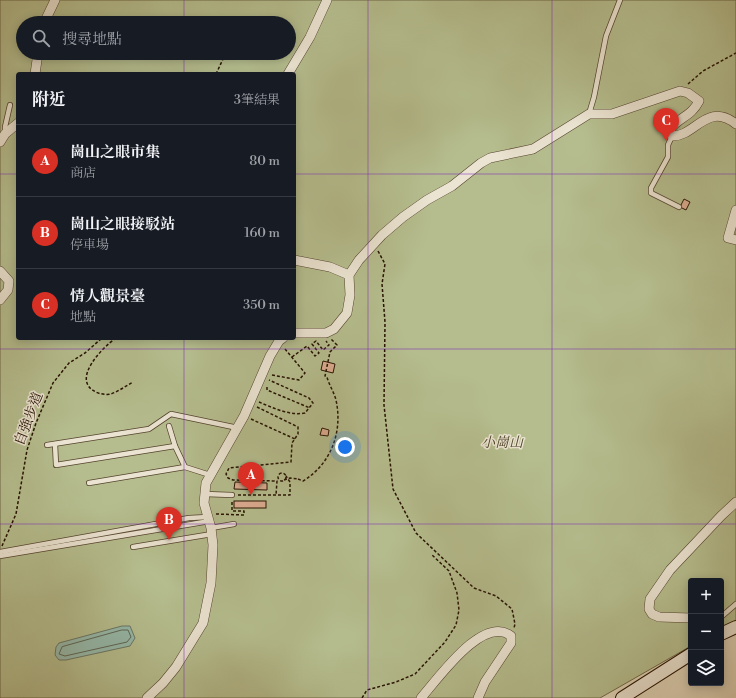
<!DOCTYPE html>
<html lang="zh-TW">
<head>
<meta charset="utf-8">
<style>
  :root { --surface:#171b24; --page:#20242c; --text:#f1f3f6; --muted:#9ea1a6; --line:#363941; --accent:#d93025 }
  body { margin:0; font-family:"Libre Bodoni","Noto Serif TC",serif; background:var(--page); color:var(--text) }
  .controls { position:absolute; right:12px; bottom:12px; display:grid; overflow:hidden; border-radius:4px; box-shadow:0 2px 10px #0003 }
  .controls button { width:36px; height:36px; display:grid; place-items:center; padding:0; border:0; border-bottom:1px solid var(--line); background:var(--surface); color:var(--text); font:20px sans-serif }
  .you { position:absolute; left:345px; top:447px; width:14px; height:14px; margin:-10px; border:3px solid #fff; border-radius:50%; background:#1a73e8; box-shadow:0 0 0 6px #1a73e833 }
  .badge { display:grid; place-items:center; width:26px; height:26px; border-radius:50%; background:var(--accent); color:#fff; font-size:13px; font-weight:700 }
  .pin { position:absolute; translate:-50% -33px; filter:drop-shadow(0 1px 2px #0008) }
  .pin::after { content:''; position:absolute; top:21px; width:14px; height:12px; background:inherit; clip-path:polygon(0 0,100% 0,50% 100%) }
  .list { margin:0; padding:0; list-style:none }
  h2 { display:flex; justify-content:space-between; align-items:center; height:52px; margin:0; padding:0 16px; font-size:17px }
  h2 small { font-size:13px; font-weight:400; color:var(--muted) }
  .list li { display:grid; grid-template-columns:26px 1fr auto; gap:12px; align-items:center; box-sizing:border-box; height:72px; padding:0 16px; border-top:1px solid var(--line) }
  .list b { display:block; font-size:15px; white-space:nowrap }
  .list p { margin:0; font-size:13px; white-space:nowrap; color:var(--muted) }
  .list em { font-size:13px; font-style:normal; color:var(--muted) }
  .icon { flex:none; width:22px; height:22px; fill:none; stroke:currentColor; stroke-width:2; stroke-linecap:round; stroke-linejoin:round }
  .map { position:relative; flex:none; width:736px; height:698px; overflow:hidden }
  .search { position:absolute; background:var(--surface); box-shadow:0 2px 10px #0003; left:16px; top:16px; width:280px; height:44px; display:flex; align-items:center; gap:10px; box-sizing:border-box; padding:0 14px; border-radius:22px; color:var(--muted); font-size:15px }
  .panel { position:absolute; background:var(--surface); box-shadow:0 2px 10px #0003; left:16px; top:72px; width:280px; height:268px; border-radius:4px }
  .map>svg:first-child { display:block }
  .green { fill:#b5bd8e; stroke:#6e6847; fill-rule:evenodd }
  .water { fill:#95b9aa; stroke:#697666 }
  .lines { fill:none; stroke-linecap:round; stroke-linejoin:round }
  .shore { stroke:#5e6655; stroke-width:1 }
  .building { fill:#ddad92; stroke:#261200 }
  .lane-casing { stroke:#54432e; stroke-width:6 }
  .street-casing { stroke:#54432e; stroke-width:10 }
  .secondary-casing { stroke:#261200; stroke-width:14 }
  .path { stroke:#261200; stroke-width:1.5; stroke-dasharray:3 2; stroke-linecap:butt }
  .lane { stroke:#ebe4d2; stroke-width:4.5 }
  .street { stroke:#ebe4d2; stroke-width:9 }
  .secondary { stroke:#ebe4d2; stroke-width:12 }
  .path-bridge { stroke:#261200; stroke-width:1.5; stroke-dasharray:3 2; stroke-linecap:butt }
  .grid { fill:none; stroke:#7b2cbf; stroke-width:1; stroke-opacity:0.55 }
  .labels { text-anchor:middle; dominant-baseline:central; stroke-width:3; stroke-linejoin:round; paint-order:stroke }
  .street-label { font-size:14px; fill:#261200; stroke:#ebe4d2 }
  .park-label { font-size:14px; font-style:italic; fill:#51452b; stroke:#ebe4d2 }
</style>
</head>
<body>
<div class="map">
<svg width="736" height="698" viewBox="0 0 736 698">
  <rect width="100%" height="100%" fill="#e0d5b9"/>
  <filter id="stains"><feTurbulence type="fractalNoise" baseFrequency=".005" numOctaves="4"/><feColorMatrix values="0 0 0 0 .2 0 0 0 0 .09 0 0 0 0 .02 0 0 0 .5 -.17"/></filter>
  <radialGradient id="worn" r=".72"><stop offset=".6" stop-color="#630" stop-opacity="0"/><stop offset="1" stop-color="#630" stop-opacity=".3"/></radialGradient>
  <path class="green" d="M0,0H736V621L721,630V581H691V646L600,698H0ZM23,23H289V53H23ZM18,74H294V338H18Z"/>
  <path class="water" d="M122,626H130L135,638L130,646L66,660H59L55,655L56,647L59,643Z"/>
  <g class="lines">
    <path class="shore" d="M122,630H128L131,637L127,642L65,656L59,654L62,647Z"/>
  </g>
  <g class="building">
    <path d="M684,199L690,202L686,210L680,207Z"/>
    <path d="M323,361L335,364L333,373L321,370Z"/>
    <path d="M322,428L329,430L328,436L320,435Z"/>
    <path d="M235,482L267,483V490L234,489Z"/>
    <rect x="234" y="501" width="32" height="7"/>
  </g>
  <g class="lines">
    <g class="lane-casing">
      <g id="lane">
        <path d="M589,114L594,97L606,36L620,0"/>
        <path d="M5,134V127L10,105"/>
        <path d="M672,136L668,145V157L651,188V193L679,207"/>
        <path d="M169,426L175,446L185,467L210,475"/>
        <path d="M55,444L56,465L175,446"/>
        <path d="M47,445L149,429L171,414L238,428"/>
        <path d="M89,483L185,467"/>
        <path d="M205,494L232,495"/>
        <path d="M211,528L234,524"/>
        <path d="M133,547L212,534"/>
        <path d="M0,552L189,518L208,517"/>
        <path d="M0,556L210,521"/>
        <path d="M721,617L736,604"/>
      </g>
    </g>
    <g class="street-casing">
      <g id="street">
        <path d="M44,23L55,0"/>
        <path d="M35,74L38,53"/>
        <path d="M288,74L310,37L327,0"/>
        <path d="M0,142L5,134L18,123"/>
        <path d="M736,210L728,238L736,240"/>
        <path d="M294,260L330,267L349,275"/>
        <path d="M0,271L9,281L8,290L0,300"/>
        <path d="M294,333H326L334,329L347,313L350,295L349,275L359,260L382,235L403,217L427,200L452,186L481,163L490,158L533,149L589,114H612L680,91L688,93L699,101C691,117 679,117 670,129L672,136C695,137 707,101 736,124"/>
        <path d="M691,618L659,617L652,614L649,609L650,599L670,570L721,516L736,502"/>
        <path d="M147,698L163,683L176,667L203,623L211,583L213,545L211,528L204,503L206,483L244,416L270,356L279,341L283,338"/>
        <path d="M421,698C438,679 483,614 511,636V643L485,682L478,698"/>
      </g>
    </g>
    <g class="secondary-casing">
      <g id="secondary">
        <path d="M721,634L736,627"/>
        <path d="M622,698L691,654"/>
      </g>
    </g>
    <g class="path">
      <path d="M216,74L223,59L221,53"/>
      <path d="M688,84L703,71L736,53"/>
      <path d="M378,251L385,264L382,284L385,322L384,405L393,489L416,533L474,588L496,596L512,609L515,624L514,628"/>
      <path d="M116,338C103,347 70,380 96,392C99,394 107,395 111,394C119,391 126,386 133,382"/>
      <path d="M292,357L307,346L315,356L319,353L312,344L316,341L323,350L329,345L326,341"/>
      <path d="M272,375L299,380L305,373L285,349"/>
      <path d="M267,387V390L310,408"/>
      <path d="M259,402C273,408 290,416 305,413L313,403L309,398L269,380"/>
      <path d="M257,407L298,427V434L292,443L291,462L229,468L226,474L228,478L233,480L277,481L276,495"/>
      <path d="M251,419L295,439"/>
      <circle cx="282" cy="477" r="4"/>
      <path d="M298,479L303,481C331,464 343,432 336,400C334,392 329,385 327,377L325,376L330,352L337,345L331,339"/>
      <path d="M238,495H290V482L286,476"/>
      <path d="M216,514L244,515V511H232V501"/>
      <path d="M2,546L16,514L27,450L36,423L53,383L69,363L85,353L102,338"/>
      <path d="M362,698L367,690L396,682L415,674L445,642L456,625L459,610L457,593L449,571L431,554"/>
    </g>
    <use href="#lane" class="lane"/>
    <use href="#street" class="street"/>
    <use href="#secondary" class="secondary"/>
    <path class="path-bridge" d="M284,480L290,478L298,479"/>
  </g>
  <path class="grid" d="M184,0V23M368,0V698M552,0V698M184,53V74M0,174H18M294,174H736M184,338V698M0,349H736M0,524H736"/>
  <g class="labels">
    <g class="street-label">
      <text transform="translate(29 419) rotate(-69)">自強步道</text>
    </g>
    <g class="park-label">
      <text x="502" y="443">小崗山</text>
    </g>
  </g>
  <rect width="100%" height="100%" filter="url(#stains)"/>
  <rect width="100%" height="100%" fill="url(#worn)"/>
</svg>
<div class="controls">
<button>+</button>
<button>−</button>
<button><svg class="icon" aria-label="layers" viewBox="0 0 24 24"><path d="M12 4l9 5-9 5-9-5zM3 14l9 5 9-5"/></svg></button>
</div>
<div class="you"></div>
<div class="pin badge" style="left:251px;top:495px">A</div>
<div class="pin badge" style="left:169px;top:540px">B</div>
<div class="pin badge" style="left:666px;top:141px">C</div>
<div class="search"><svg class="icon" aria-label="search" viewBox="0 0 24 24"><circle cx="10" cy="10" r="6"/><path d="M15 15l6 6"/></svg>搜尋地點</div>
<section class="panel">
<h2>附近<small>3筆結果</small></h2>
<ul class="list">
<li><span class="badge">A</span><div><b>崗山之眼市集</b><p>商店</p></div><em>80 m</em></li>
<li><span class="badge">B</span><div><b>崗山之眼接駁站</b><p>停車場</p></div><em>160 m</em></li>
<li><span class="badge">C</span><div><b>情人觀景臺</b><p>地點</p></div><em>350 m</em></li>
</ul>
</section>
</div>
</body>
</html>
